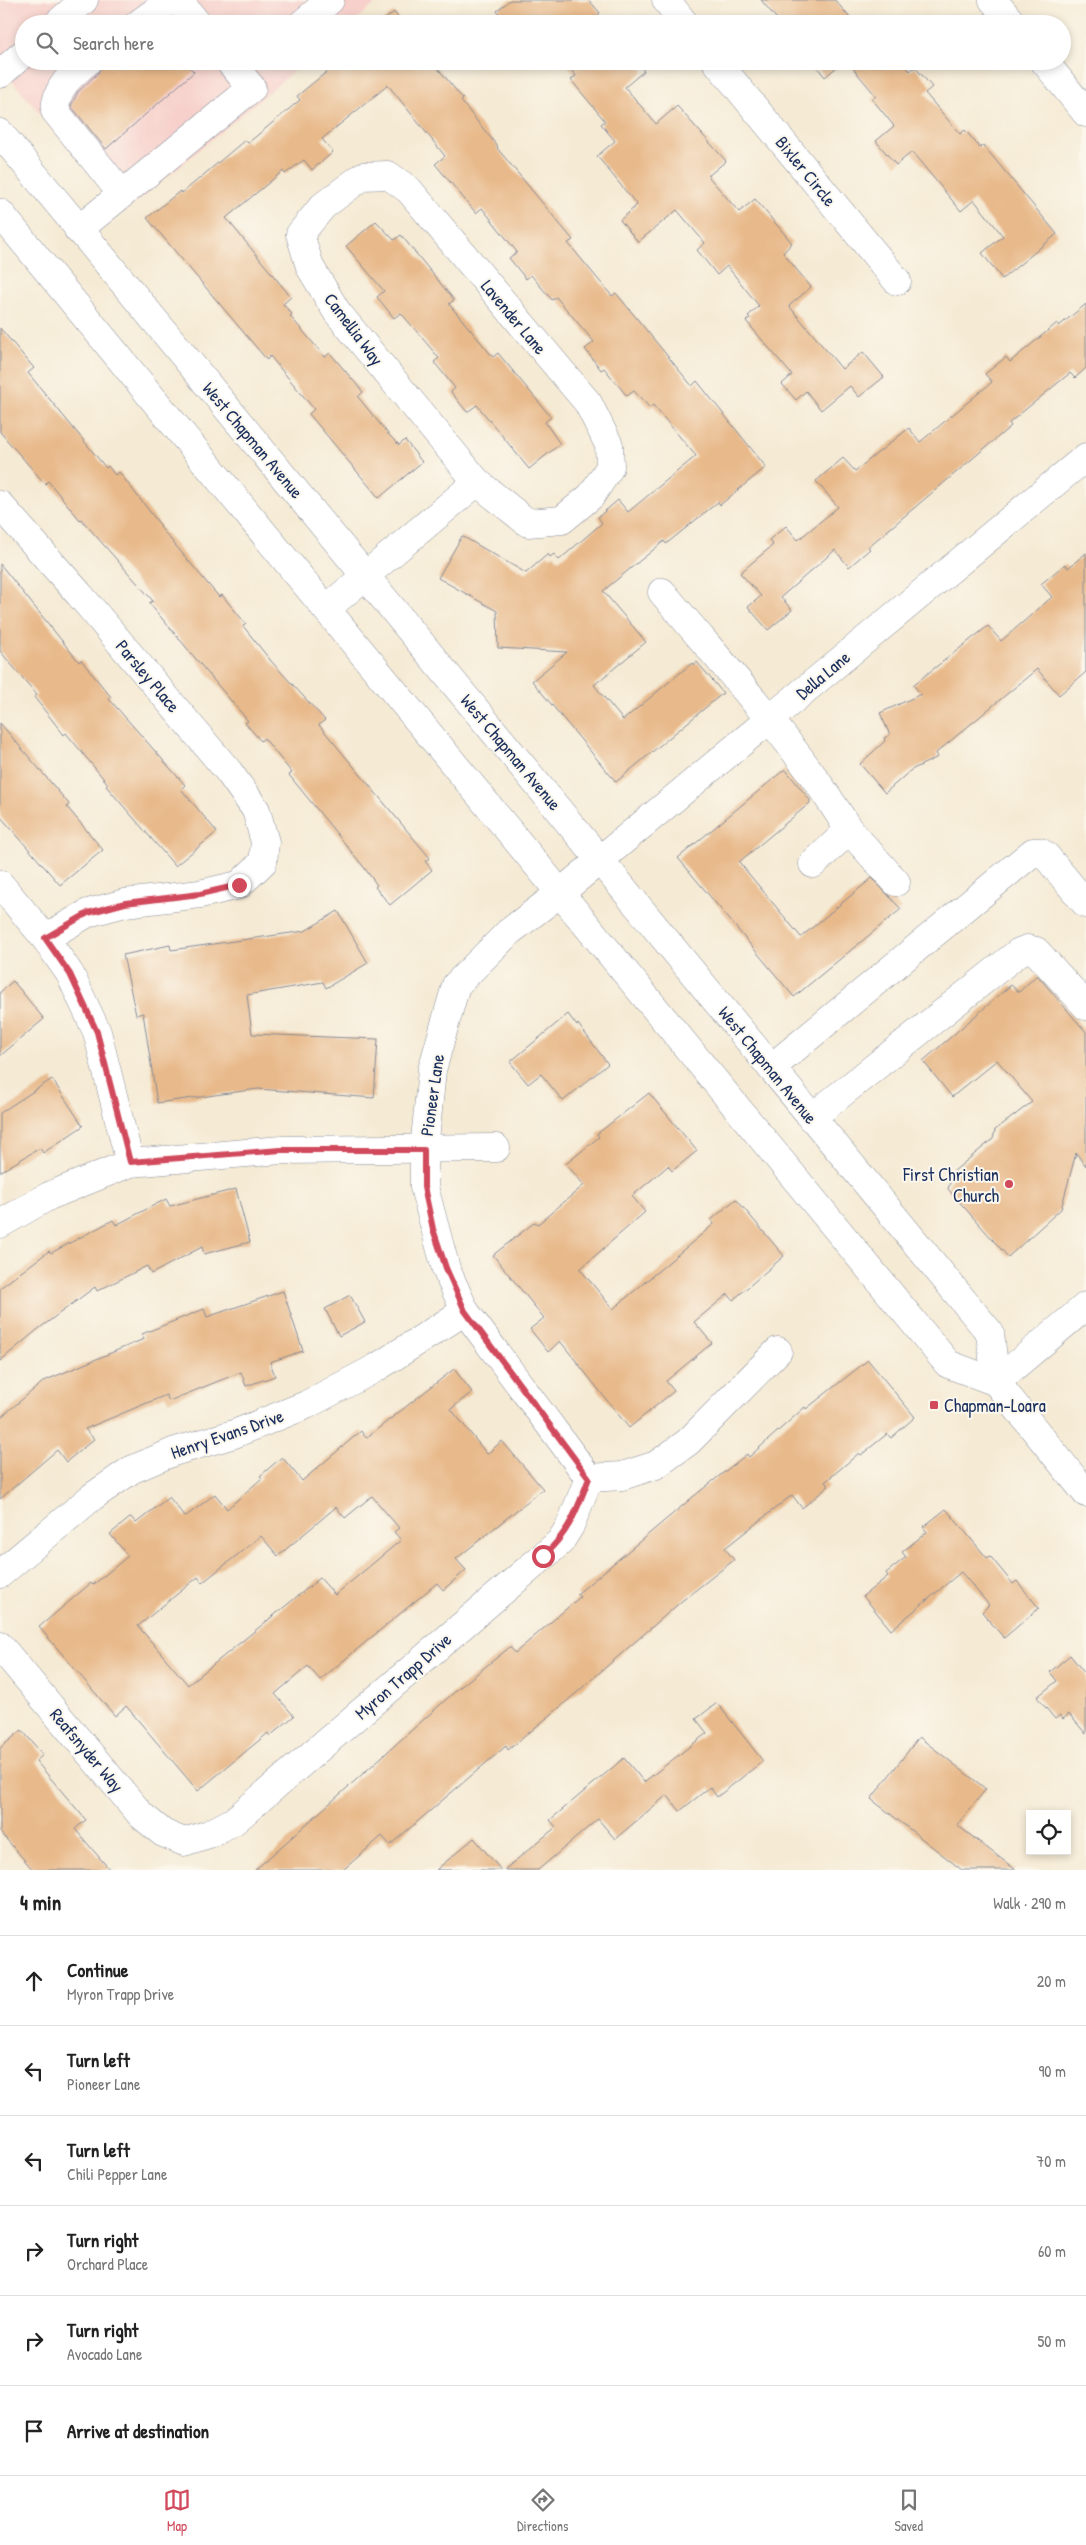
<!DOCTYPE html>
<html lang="en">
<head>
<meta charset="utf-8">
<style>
  :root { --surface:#fff; --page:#f6f6f6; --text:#222; --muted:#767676; --line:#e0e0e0; --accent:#d1495b }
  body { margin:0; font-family:"Patrick Hand",sans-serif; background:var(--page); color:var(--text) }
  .controls { position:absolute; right:15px; bottom:15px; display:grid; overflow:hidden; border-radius:0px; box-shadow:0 2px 8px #0003 }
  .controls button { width:45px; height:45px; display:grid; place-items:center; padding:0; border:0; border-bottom:1px solid var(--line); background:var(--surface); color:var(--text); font:25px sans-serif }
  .stop { position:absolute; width:15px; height:15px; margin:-11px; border:4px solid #d1495b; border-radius:50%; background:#fff }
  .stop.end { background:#d1495b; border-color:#fff; box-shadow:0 1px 5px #0008 }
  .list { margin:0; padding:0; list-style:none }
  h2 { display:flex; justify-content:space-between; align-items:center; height:65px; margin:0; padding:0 20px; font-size:21px }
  h2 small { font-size:16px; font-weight:400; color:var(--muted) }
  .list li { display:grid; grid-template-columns:32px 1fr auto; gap:15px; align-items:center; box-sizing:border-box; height:90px; padding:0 20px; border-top:1px solid var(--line) }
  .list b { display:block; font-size:19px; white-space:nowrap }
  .list p { margin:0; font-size:16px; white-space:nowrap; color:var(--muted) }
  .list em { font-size:16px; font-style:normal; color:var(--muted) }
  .icon { flex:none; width:28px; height:28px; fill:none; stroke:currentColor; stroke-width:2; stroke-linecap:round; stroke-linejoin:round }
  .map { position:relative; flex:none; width:1086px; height:1870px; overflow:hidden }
  .search { position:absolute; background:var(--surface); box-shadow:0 2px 8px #0003; left:15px; right:15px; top:15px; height:55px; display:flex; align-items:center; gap:12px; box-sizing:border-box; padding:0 18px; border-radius:28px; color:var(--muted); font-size:19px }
  .sheet { height:605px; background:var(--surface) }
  nav { display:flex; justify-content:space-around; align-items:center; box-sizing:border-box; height:70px; border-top:1px solid var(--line); background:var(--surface); font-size:14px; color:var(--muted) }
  nav a { display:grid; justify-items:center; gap:2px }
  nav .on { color:var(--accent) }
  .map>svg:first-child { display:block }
  .built { fill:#f7d0cb }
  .building { fill:#e8b98a; fill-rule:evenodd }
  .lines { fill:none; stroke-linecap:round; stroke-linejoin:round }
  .minor-casing { stroke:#888c99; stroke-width:29 }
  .major-casing { stroke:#888c99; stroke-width:29 }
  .minor { stroke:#fff; stroke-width:28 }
  .major { stroke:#fff; stroke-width:28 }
  .route { stroke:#d1495b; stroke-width:6 }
  .poi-dot { fill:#d1495b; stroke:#fbf7ec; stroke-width:2 }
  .labels { text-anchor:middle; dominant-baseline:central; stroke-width:4; stroke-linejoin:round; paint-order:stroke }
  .street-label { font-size:18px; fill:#1b2f5e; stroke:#fbf7ec }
  .poi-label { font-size:18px; fill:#1b2f5e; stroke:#fbf7ec; text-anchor:end }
</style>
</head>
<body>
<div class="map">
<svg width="1086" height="1870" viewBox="0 0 1086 1870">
  <rect width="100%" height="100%" fill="#fbf7ec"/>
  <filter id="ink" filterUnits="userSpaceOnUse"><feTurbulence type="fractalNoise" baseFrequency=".02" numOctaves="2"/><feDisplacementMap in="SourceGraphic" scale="10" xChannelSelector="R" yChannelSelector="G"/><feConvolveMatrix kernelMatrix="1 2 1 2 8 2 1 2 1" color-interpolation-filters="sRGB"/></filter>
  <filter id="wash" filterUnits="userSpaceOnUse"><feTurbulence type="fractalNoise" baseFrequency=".0096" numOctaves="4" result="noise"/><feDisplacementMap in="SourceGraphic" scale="20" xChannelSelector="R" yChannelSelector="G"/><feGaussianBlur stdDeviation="1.12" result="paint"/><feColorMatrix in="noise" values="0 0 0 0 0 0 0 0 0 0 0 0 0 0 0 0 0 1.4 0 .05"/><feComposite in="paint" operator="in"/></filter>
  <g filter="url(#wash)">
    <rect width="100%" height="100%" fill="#f5ead4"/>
    <path class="built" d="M0,0H380L351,24H24V61H306L123,213L0,66Z"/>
    <g id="blocks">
      <g class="building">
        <path d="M510,0H589L600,13L598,15L606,24H507L497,11Z"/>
        <path d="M761,0H835L855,24H781Z"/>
        <path d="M394,12L403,24H379Z"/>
        <path d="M103,61H184L194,72L106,149L71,106L78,92L98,73Z"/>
        <path d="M340,61H432L463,99L461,101L498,147L497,148L573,240L568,243L612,296L616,293L692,386L697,381L766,467L720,505L718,502L666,544L664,541L603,591L646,642L594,685L623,720L692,663L693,665L697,662L723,693L616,782L532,681L567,652L498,648L497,611L438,578L462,536L526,573L548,554L550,557L554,554L559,560L602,523L598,517L618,500L628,512L696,456L653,405L650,408L634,391L627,396L604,368L601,370L585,349L594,342L556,297L552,300L531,275L526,279L509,258L517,252L482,208L476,213L435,164L445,156L388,85L322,139L333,152L312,170L304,160L285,174L283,171L226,218L291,297L283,304L292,314L290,316L325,357L330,353L363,392L358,397L389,435L399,445L405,440L422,462L379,498L309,414L314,409L270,356L267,360L147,218L180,191L182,193L245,140L248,143L300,100L297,96Z"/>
        <path d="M564,61H637L644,71L625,87L656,124L677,106L726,161L708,176L739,212L755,199L792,243L783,253L811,287L789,306L842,369L863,352L884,377L859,397L850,386L821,410L806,391L796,400L782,384L792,375L746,321L750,318L748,316L759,306L727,266L717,275L697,250L705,243L677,210L638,242L620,220L637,205L597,156L615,141L601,124L605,121L571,80L576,76Z"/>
        <path d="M812,61H844L825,77Z"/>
        <path d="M847,61H903L910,71L915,67L932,87L925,93L960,134L965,130L980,148L983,145L1057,234L1002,279L982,253L1003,236L974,200L961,211L912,152L896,165L876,141L894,126L872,99L876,96Z"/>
        <path d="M376,221L394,240L401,235L454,300L449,304L493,357L498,353L551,417L545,422L560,444L529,469L477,405L467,412L451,392L455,388L434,362L439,358L401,313L394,318L377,297L384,291L346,246Z"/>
        <path d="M1086,304V368L1075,378L1070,373L1009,423L1011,426L868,547L870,549L849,567L835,550L781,597L792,610L768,630L748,607L761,596L740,573L773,545L769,540L786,526L798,540L838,507L816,481L843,458L855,471L909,428L920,442L992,382L985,374L1006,357L1010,362L1057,323L1059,326Z"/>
        <path d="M0,328L34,368L28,373L70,424L106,468L108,466L115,475L119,472L161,526L160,527L219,597L222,595L246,624L243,626L271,661L325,720L319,725L430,858L425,861L432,870L390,905L375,887L377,885L363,866L289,775L292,773L264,738L261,741L245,723L248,721L149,603L153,601L81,519L80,520L48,481L45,484L0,432Z"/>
        <path d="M1086,553V672L1059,695L1037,669L936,753L938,757L911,770L885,793L860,764L885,741L884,738L890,735L880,713L921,694L913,685L988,626L1001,641L1052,597L1041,584L1065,564L1068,568Z"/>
        <path d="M0,564L79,662L81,660L111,697L109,699L185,785L181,789L217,832L175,866L106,786L108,784L66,733L64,735L34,697L37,695L0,651Z"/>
        <path d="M0,723L69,804L67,807L103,850L60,885L0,816Z"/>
        <path d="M785,769L810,800V803L739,862L801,937L872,878L901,909L794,997L678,858Z"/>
        <path d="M338,911L368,963L326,988L323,982L247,995L252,1034L378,1039L374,1098L258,1089L157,1103L143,1013L136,1015L123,955L170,945L171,950L305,931Z"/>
        <path d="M1037,975L1086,1032V1166L1076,1153L1061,1209L1008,1257L948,1189L954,1171L993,1139L995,1130L1032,1102L997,1060L952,1097L923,1061L1011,985L1019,992Z"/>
        <path d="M13,981L44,1019L0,1056V992Z"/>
        <path d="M568,1014L577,1026L578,1024L608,1064L563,1101L541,1074L528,1084L510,1062Z"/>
        <path d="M52,1079L83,1126L43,1153L40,1148L0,1172V1113Z"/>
        <path d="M649,1093L697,1151L672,1171L668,1166L632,1196L645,1212L580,1269L613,1309L714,1224L711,1220L736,1199L784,1256L733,1300L728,1294L694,1322L712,1343L666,1381L674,1391L629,1428L560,1341L548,1352L530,1329L544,1318L493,1255L535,1222L538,1224L584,1185L566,1164L599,1137L597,1134Z"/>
        <path d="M236,1189L250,1242L204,1254L202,1247L151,1274L147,1266L97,1291L95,1287L37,1330L0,1361V1288L49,1251L51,1253L113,1220L116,1225L166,1199L170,1206Z"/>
        <path d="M283,1291L303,1351L270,1362L275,1376L246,1386L241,1372L169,1401L166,1395L85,1429L94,1439L66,1462L57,1450L0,1499V1418L44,1381L144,1339L142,1334L204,1309L207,1317Z"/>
        <path d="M350,1295L365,1322L339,1336L325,1309Z"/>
        <path d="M868,1360L915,1417L891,1438L887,1434L861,1455L859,1453L825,1482L829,1486L802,1508L792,1495L725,1548L734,1560L683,1600L559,1708L508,1750L506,1746L390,1845L382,1836L343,1870H255L459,1688L510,1647L515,1653L580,1597L577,1594L694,1496L747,1454L749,1457L805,1407L806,1409Z"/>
        <path d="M454,1369L472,1392L451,1409L487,1454L502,1441L543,1489L456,1559L466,1570L443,1590L437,1583L320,1680L308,1666L275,1694L294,1716L270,1736L268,1733L198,1791L126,1706L115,1716L39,1627L91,1583L93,1585L128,1556L110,1534L131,1517L136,1523L169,1497L185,1517L215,1494L227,1509L262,1478L260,1476L282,1457L302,1481L361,1431L366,1438ZM372,1496L399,1528L394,1532L401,1540L335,1595L320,1578L188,1685L138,1626L198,1577L202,1583L261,1536L278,1556L336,1507L345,1518Z"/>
        <path d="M946,1509L987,1558L990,1556L1013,1584L1017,1581L1039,1608L1004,1638L982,1612L989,1605L961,1572L891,1630L863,1596L888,1576L886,1573L906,1557L902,1552L927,1532L923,1527Z"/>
        <path d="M1070,1655L1086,1675V1734L1069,1714L1063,1719L1060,1715L1055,1719L1037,1697L1057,1681L1050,1672Z"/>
        <path d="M717,1703L763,1761L717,1797L710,1787L680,1811L667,1795L615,1839L598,1819L538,1870H504L556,1827L550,1820L624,1758L644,1782L707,1733L696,1719Z"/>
        <path d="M22,1730L43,1755L36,1761L86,1820L75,1829L110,1870H33L0,1832V1748Z"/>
        <path d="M919,1737L986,1789L957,1825L1016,1870H962L871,1799Z"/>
        <path d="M474,1838L501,1870H436Z"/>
      </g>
    </g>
  </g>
  <g filter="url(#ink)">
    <use href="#blocks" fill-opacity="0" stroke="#888c99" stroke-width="1"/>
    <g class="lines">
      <g class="minor-casing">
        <g id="minor">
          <path d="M178,0L198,24"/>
          <path d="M666,0L685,24"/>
          <path d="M993,0L1013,24"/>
          <path d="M138,24L171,0"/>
          <path d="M302,24L330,0"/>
          <path d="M88,61C71,75 56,87 55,111L122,194"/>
          <path d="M716,61L897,281"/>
          <path d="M1044,61L1086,113"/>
          <path d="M388,175L409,190L588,403L609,445L610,467L591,496L562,520L528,523L477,482L337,312L310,267L300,234L323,206L363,176Z"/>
          <path d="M78,230L252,88L229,61"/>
          <path d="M0,505L79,594L229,772L256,810L265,842L263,862L239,885L200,894L125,903L88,913L45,938"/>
          <path d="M365,576L477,482"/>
          <path d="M662,592C726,669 797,744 849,830L813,864"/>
          <path d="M849,830L896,882"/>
          <path d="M0,884L45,938L70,974L97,1032L130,1163"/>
          <path d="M771,1068L1033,852H1040L1046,856L1086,904"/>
          <path d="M811,1118L1019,952L1027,949L1036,951L1086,1006"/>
          <path d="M0,1224L49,1196L130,1163L281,1150L496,1148"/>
          <path d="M996,1382L1086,1306"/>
          <path d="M589,1478L465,1311L446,1269L424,1187V1150L432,1070L456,985L509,932L560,893L1086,457"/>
          <path d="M589,1478L622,1476L656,1465L688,1442L778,1351"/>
          <path d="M0,1574L92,1497L131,1470L173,1452L234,1434L306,1405L376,1368L465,1311"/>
          <path d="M0,1646L141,1815L163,1833L184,1842L209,1834L234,1821L560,1542L570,1526L589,1478"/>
        </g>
      </g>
      <g class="major-casing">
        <g id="major">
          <path d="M57,24L84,0"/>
          <path d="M0,74L24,53"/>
          <path d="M0,133L990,1333L996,1382"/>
          <path d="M0,213L948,1364L996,1382L1086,1493"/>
          <path d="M326,609L365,576"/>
        </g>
      </g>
      <use href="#minor" class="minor"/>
      <use href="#major" class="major"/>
    </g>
  </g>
  <g class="lines" filter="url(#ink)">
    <path class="route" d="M239,885L200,894L125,903L88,913L45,938L70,974L97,1032L130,1162L281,1150H424V1187L433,1229L446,1268L465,1311L589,1478C577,1510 569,1533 543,1556"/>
  </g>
  <g class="poi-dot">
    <circle cx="1009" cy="1184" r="5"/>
    <rect x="929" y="1400" width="10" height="10" rx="2.5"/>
  </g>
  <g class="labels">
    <g class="street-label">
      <text transform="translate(806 171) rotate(51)">Bixler Circle</text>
      <text transform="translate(514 317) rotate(50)">Lavender Lane</text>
      <text transform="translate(354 329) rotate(53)">Camellia Way</text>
      <text transform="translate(253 440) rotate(50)">West Chapman Avenue</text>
      <text transform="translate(823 675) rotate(-40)">Della Lane</text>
      <text transform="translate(148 676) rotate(50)">Parsley Place</text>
      <text transform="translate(511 752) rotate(50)">West Chapman Avenue</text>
      <text transform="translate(768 1065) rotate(51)">West Chapman Avenue</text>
      <text transform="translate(432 1095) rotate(-82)">Pioneer Lane</text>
      <text transform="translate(227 1434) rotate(-19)">Henry Evans Drive</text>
      <text transform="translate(403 1676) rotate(-41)">Myron Trapp Drive</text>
      <text transform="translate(87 1750) rotate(50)">Reafsnyder Way</text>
    </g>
    <g class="poi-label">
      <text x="999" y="1174">First Christian<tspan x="999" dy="21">Church</tspan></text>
      <text x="944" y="1405" text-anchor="start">Chapman-Loara</text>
    </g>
  </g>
</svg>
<div class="controls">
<button><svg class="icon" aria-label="locate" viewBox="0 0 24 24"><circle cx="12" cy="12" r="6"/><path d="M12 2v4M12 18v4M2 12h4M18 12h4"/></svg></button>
</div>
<div class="stop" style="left:543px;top:1556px"></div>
<div class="stop end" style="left:239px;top:885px"></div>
<div class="search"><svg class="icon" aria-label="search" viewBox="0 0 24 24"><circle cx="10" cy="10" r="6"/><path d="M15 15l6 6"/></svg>Search here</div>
</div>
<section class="sheet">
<h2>4 min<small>Walk · 290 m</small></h2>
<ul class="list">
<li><svg class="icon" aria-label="ahead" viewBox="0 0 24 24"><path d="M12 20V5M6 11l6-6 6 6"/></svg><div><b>Continue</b><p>Myron Trapp Drive</p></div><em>20 m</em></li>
<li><svg class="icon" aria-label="left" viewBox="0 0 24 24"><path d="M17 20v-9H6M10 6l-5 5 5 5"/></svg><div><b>Turn left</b><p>Pioneer Lane</p></div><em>90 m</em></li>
<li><svg class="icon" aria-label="left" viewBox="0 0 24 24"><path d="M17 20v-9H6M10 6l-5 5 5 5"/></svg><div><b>Turn left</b><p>Chili Pepper Lane</p></div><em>70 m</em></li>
<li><svg class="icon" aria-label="right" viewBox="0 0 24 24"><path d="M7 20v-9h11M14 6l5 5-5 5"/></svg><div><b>Turn right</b><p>Orchard Place</p></div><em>60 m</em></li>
<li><svg class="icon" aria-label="right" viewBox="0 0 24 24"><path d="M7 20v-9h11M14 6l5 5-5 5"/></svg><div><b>Turn right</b><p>Avocado Lane</p></div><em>50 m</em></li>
<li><svg class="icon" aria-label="arrive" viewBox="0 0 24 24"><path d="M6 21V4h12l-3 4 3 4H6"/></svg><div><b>Arrive at destination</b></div></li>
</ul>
</section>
<nav>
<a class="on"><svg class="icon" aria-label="map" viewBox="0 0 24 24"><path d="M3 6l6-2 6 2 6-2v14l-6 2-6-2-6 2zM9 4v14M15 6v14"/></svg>Map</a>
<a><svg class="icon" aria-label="directions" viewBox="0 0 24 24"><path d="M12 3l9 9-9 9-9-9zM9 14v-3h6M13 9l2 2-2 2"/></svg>Directions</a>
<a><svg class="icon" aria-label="saved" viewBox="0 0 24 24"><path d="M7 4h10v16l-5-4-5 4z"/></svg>Saved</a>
</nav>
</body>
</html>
